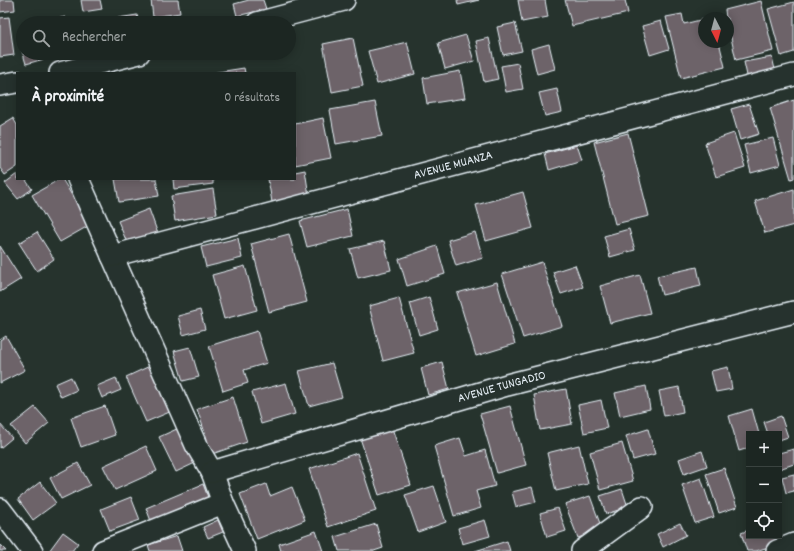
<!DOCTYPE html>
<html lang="fr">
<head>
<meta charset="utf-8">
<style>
  :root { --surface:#1c2622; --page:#29322f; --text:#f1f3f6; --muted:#a0a5a5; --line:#3a4340 }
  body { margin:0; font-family:Dekko,sans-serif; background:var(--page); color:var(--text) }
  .controls { position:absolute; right:12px; bottom:12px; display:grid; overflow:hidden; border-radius:0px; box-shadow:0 2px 10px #0003 }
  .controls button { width:36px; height:36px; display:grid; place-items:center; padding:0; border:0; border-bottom:1px solid var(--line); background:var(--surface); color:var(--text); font:20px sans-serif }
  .compass { position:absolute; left:698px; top:12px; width:36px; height:36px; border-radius:50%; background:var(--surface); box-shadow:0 2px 10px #0003; rotate:174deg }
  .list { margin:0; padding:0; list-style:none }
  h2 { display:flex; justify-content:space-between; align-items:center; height:52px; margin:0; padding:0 16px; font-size:17px }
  h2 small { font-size:13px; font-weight:400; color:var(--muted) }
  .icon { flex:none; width:22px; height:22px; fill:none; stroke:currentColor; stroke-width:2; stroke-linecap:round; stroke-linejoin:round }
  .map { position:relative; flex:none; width:794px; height:551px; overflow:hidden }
  .search { position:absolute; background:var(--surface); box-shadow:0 2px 10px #0003; left:16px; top:16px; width:280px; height:44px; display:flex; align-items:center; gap:10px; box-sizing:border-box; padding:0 14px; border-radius:22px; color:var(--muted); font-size:15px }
  .panel { position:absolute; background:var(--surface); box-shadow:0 2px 10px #0003; left:16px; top:72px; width:280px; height:108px; border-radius:0px }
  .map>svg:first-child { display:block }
  .building { fill:#6d6369; stroke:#e8f1f8 }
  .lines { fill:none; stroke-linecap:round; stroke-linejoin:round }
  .minor-casing { stroke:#e8f1f8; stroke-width:24 }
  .minor { stroke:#26332d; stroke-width:21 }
  .labels { text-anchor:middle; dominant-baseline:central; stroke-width:3.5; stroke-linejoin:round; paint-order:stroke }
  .street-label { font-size:13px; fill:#e8f1f8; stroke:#26332d }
</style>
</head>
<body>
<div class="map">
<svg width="794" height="551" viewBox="0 0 794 551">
  <rect width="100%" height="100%" fill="#26332d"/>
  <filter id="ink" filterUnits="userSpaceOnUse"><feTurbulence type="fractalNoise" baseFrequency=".025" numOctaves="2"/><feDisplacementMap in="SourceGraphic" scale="8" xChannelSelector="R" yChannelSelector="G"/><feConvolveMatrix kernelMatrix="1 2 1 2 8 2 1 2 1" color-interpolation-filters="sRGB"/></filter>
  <g filter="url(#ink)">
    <g class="building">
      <path d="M0,0H14L15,10L0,12Z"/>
      <path d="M81,0H100L102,9L83,12Z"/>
      <path d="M151,0H178L180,13L153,17Z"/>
      <path d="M249,0H263L266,9L237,16L234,4Z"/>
      <path d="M457,0H479L458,5Z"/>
      <path d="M518,0H545L548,17L522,22Z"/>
      <path d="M565,0H625L628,13L572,26Z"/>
      <path d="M761,1L773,51L736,60L728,24V18H726L725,10Z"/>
      <path d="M794,2V52L781,56L768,9Z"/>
      <path d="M682,14L684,24L704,19V42H719L725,67L681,78L666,17Z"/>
      <path d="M137,15L139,23H99V21Z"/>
      <path d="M9,17L14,55L0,57V18Z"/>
      <path d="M65,17L67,23H43V22Z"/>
      <path d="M661,21L669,49L650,55L642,26Z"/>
      <path d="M515,23L522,51L503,55L497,27Z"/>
      <path d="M466,35L474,61L445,69L438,43Z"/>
      <path d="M353,38L363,86L332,92L323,44Z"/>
      <path d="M489,38L498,79L484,82L476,41Z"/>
      <path d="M407,42L415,74L377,84L368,51Z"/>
      <path d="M549,44L555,69L537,74L531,49Z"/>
      <path d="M21,47H23V53H42L44,59L26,64Z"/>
      <path d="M49,53H72L50,57Z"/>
      <path d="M772,57L776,74L748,80L744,62Z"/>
      <path d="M518,63L523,89L506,92L501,66Z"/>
      <path d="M244,68L245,73H212Z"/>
      <path d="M460,71L465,98L427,104L423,78Z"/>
      <path d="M557,89L562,112L545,116L539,93Z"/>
      <path d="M794,100V178L791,179L770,108Z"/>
      <path d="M375,102L382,136L336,144L330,110Z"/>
      <path d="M749,104L759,134L740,140L731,109Z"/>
      <path d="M13,118L17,125V167L5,175L0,168V126Z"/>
      <path d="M323,118L331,158L295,165V124Z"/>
      <path d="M628,133L649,216L615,224L594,142Z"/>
      <path d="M734,133L745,168L716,177L705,143Z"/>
      <path d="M773,138L780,165L751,173L744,145Z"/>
      <path d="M577,145L582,160L549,170L545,154Z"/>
      <path d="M305,170L309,196L272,202L268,179H295V172Z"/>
      <path d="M17,174V179H25L32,189L18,199L5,183Z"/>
      <path d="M60,179H62L90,225L60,242L32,195Z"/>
      <path d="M115,179H156L159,196L119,202Z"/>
      <path d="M173,179H213V184L174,189Z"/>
      <path d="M213,189L217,214L175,221L171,196Z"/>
      <path d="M794,189V225L765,233L755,201Z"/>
      <path d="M523,192L533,228L486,241L476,205Z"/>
      <path d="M149,209L158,234L128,245L118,221Z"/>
      <path d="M347,209L353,236L307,247L300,221Z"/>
      <path d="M629,229L635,250L610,257L604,236Z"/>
      <path d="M37,232L54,259L37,271L19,243Z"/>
      <path d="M475,232L483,258L456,266L448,240Z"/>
      <path d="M289,234L307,302L269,312L251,244Z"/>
      <path d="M238,238L242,258L206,267L201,247Z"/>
      <path d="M384,241L391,270L358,278L350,249Z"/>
      <path d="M0,246L21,279L0,292Z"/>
      <path d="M437,246L445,274L407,286L399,259Z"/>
      <path d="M542,262L562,326L523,338L502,274Z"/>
      <path d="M575,265L583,287L561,294L553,272Z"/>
      <path d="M245,266L257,310L224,319L212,275Z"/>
      <path d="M697,267L701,286L662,295L657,276Z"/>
      <path d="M640,275L650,313L610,323L600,286Z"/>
      <path d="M497,282L515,344L476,356L457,293Z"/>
      <path d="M429,297L438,329L419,335L410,303Z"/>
      <path d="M399,298L414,353L383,361L369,306Z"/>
      <path d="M200,310L205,329L183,335L178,316Z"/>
      <path d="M257,331L267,363L244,370L248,383L223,391L209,346Z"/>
      <path d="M6,336L25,370L0,383V340Z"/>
      <path d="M190,347L199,377L183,381L174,351Z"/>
      <path d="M442,362L449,389L428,395L421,368Z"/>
      <path d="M332,363L342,397L309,406L299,371Z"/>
      <path d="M152,365L172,411L146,422L126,377Z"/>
      <path d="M728,367L732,389L716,392L711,371Z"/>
      <path d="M71,377L77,390L61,397L55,384Z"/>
      <path d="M116,378L121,390L102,398L97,386Z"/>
      <path d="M286,383L295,414L261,424L252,392Z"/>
      <path d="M646,386L650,409L620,416L615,393Z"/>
      <path d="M679,387L683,412L664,416L659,391Z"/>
      <path d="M566,389L572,424L540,430L534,395Z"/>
      <path d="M233,397L247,442L212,454L197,409Z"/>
      <path d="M601,400L607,428L584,433L578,405Z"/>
      <path d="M105,406L115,435L81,447L71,418Z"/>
      <path d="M510,406L526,465L497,473L480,414Z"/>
      <path d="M35,407L49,423L25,443L11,426Z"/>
      <path d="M752,409L759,434H749V448L739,451L729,416Z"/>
      <path d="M781,416L788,437L779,440V434H768L764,422Z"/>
      <path d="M0,424L12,438L0,448Z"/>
      <path d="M179,428L195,463L176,472L159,437Z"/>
      <path d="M392,428L411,485L379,495L360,438Z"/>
      <path d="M648,429L655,454L633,460L626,436Z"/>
      <path d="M460,438L466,456L485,450L495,486L476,491L481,508L454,516L434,446Z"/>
      <path d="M622,443L633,481L600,490L590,452Z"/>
      <path d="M579,445L588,484L556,491L547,453Z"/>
      <path d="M146,446L157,471L115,490L103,466Z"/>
      <path d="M794,449V464L779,469V453Z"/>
      <path d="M702,451L707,466L684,474L679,459Z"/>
      <path d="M357,453L376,511L328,527L309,469Z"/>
      <path d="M78,463L90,485L61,499L50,478Z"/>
      <path d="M724,468L737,507L719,513L706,474Z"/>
      <path d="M794,474V491L786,493L782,477Z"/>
      <path d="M701,478L714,517L695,523L682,485Z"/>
      <path d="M40,482L56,503L33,520L18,499Z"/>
      <path d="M203,484L214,513L151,521L146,508Z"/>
      <path d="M266,484L270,496L292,487L305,520L257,539L240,494Z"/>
      <path d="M434,486L446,522L418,532L405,495Z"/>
      <path d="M532,487L536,502L516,507L512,492Z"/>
      <path d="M622,489L628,507L606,514L600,496Z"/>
      <path d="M590,496L602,529L578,538L565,504Z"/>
      <path d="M131,497L140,520L110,531L101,509Z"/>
      <path d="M558,508L566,531L547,537L540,513Z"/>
      <path d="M218,520L223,532L208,538L203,527Z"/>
      <path d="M485,520L490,536L462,544L458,528Z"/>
      <path d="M680,523L686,535L663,547L657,534Z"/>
      <path d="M376,524L383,548L374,551H339L335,537Z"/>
      <path d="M749,530V536H776L778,544L756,551H747L741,533Z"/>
      <path d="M316,531L323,551H281L279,544Z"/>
      <path d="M63,532L78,543L72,551H49Z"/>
      <path d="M177,536L182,551H150L148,545Z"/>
      <path d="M507,541L510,551H475Z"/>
      <path d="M0,545L6,551H0Z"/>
    </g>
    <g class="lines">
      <g class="minor-casing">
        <g id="minor">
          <path d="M257,23L344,0"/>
          <path d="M60,73L139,53"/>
          <path d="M0,85L17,82"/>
          <path d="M78,179L196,445L212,472L223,503L245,551"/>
          <path id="s1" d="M112,256L794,75"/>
          <path id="s2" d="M212,472L507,385L794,312"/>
          <path d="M0,509L32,551"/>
          <path d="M103,551L223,503"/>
          <path d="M582,551L642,507"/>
          <path d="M777,551L794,544"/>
        </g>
      </g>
      <use href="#minor" class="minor"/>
    </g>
  </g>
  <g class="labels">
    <g class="street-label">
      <text stroke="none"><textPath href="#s1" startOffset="353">AVENUE MUANZA</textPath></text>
      <text stroke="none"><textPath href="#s2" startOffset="302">AVENUE TUNGADIO</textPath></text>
    </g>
  </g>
</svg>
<div class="controls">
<button>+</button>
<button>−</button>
<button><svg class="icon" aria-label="locate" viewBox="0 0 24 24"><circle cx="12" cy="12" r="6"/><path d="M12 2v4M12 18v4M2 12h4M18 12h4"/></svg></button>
</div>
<svg class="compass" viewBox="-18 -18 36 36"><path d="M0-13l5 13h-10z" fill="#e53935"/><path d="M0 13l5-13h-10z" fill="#a0a5a5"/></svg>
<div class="search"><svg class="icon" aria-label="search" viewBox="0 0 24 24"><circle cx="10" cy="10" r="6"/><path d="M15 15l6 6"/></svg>Rechercher</div>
<section class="panel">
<h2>À proximité<small>0 résultats</small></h2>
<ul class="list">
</ul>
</section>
</div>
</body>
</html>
